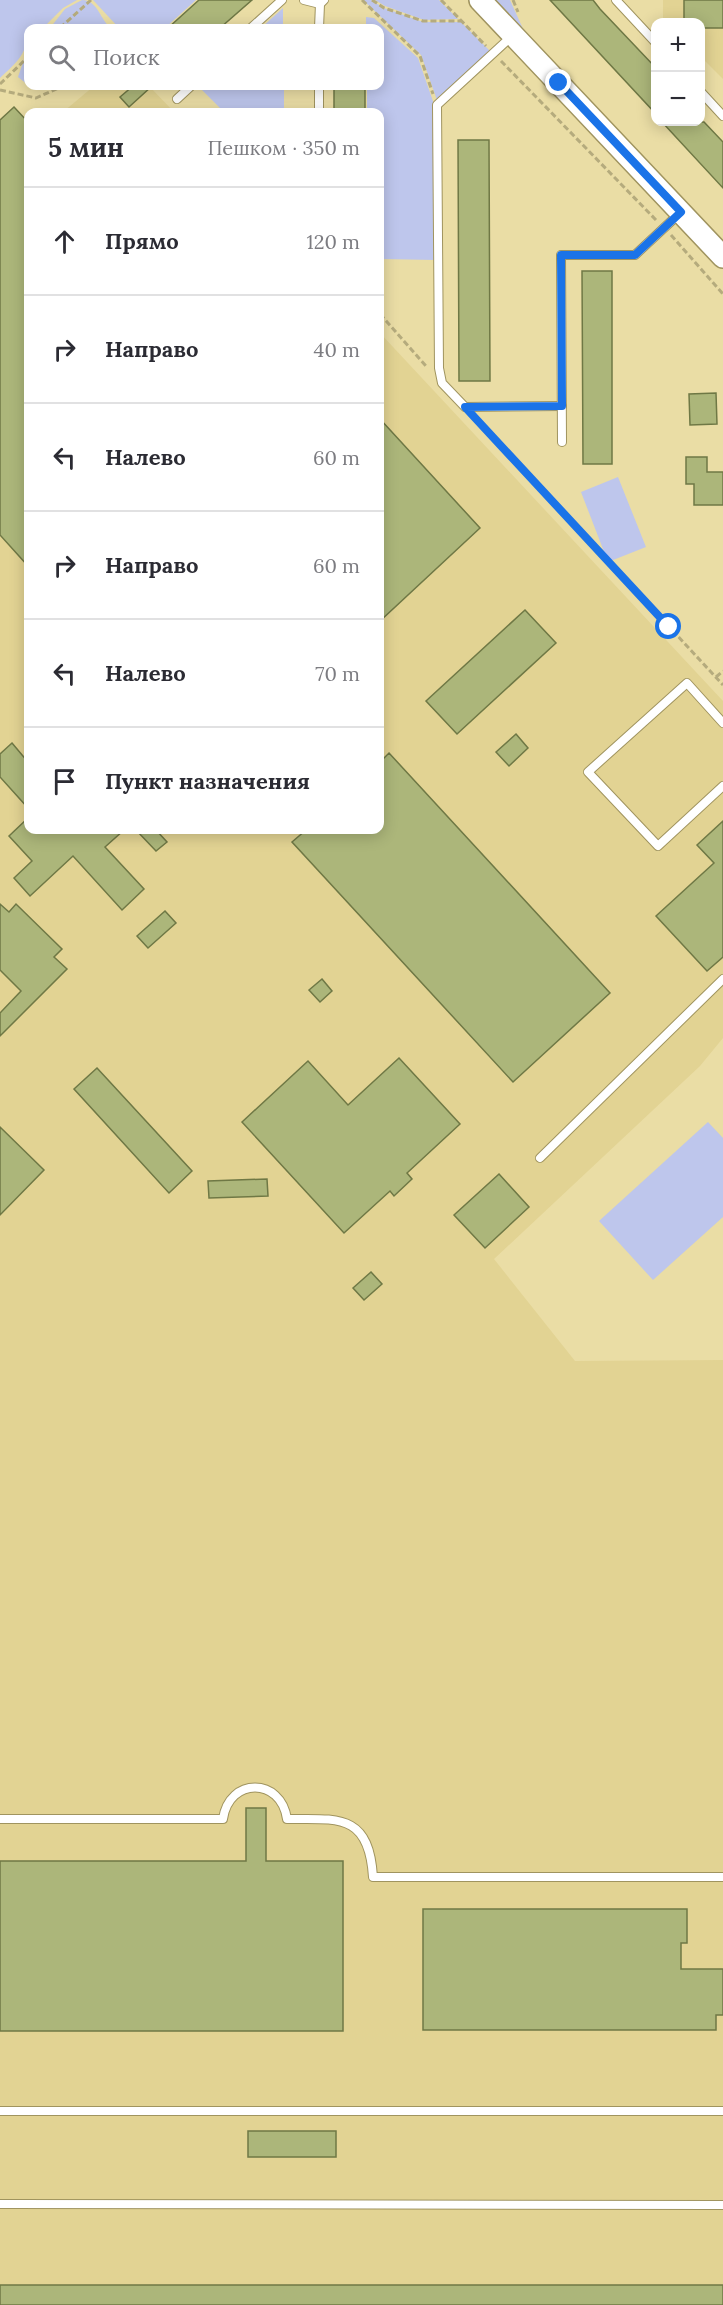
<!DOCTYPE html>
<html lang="ru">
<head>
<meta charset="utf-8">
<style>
  :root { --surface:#fff; --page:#f2f2f3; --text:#2b2b33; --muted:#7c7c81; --line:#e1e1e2 }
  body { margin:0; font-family:Lora,serif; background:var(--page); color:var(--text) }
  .controls { position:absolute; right:18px; top:18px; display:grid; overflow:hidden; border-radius:12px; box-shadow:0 3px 15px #0003 }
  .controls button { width:54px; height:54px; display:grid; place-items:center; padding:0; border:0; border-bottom:2px solid var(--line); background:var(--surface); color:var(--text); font:30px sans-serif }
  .stop { position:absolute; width:18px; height:18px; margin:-14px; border:4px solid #1a73e8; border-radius:50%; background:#fff }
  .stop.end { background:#1a73e8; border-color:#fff; box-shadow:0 2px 6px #0008 }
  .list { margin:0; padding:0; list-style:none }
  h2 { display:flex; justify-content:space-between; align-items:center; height:78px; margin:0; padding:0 24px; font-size:26px }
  h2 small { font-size:20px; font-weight:400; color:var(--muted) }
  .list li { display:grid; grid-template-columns:39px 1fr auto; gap:18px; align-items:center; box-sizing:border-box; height:108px; padding:0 24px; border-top:2px solid var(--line) }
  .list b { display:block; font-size:22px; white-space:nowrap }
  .list em { font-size:20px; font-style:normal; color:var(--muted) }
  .icon { flex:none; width:33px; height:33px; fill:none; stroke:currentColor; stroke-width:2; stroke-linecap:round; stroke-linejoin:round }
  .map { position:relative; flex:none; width:723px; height:2305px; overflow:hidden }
  .search { position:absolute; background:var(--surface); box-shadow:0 3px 15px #0003; left:24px; top:24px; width:360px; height:66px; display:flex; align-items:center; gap:15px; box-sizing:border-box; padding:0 21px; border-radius:12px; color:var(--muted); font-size:22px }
  .panel { position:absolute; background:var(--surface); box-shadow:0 3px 15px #0003; left:24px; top:108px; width:360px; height:726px; border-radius:12px }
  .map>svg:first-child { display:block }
  .built { fill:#e2d393 }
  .green { fill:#bec6ec }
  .building { fill:#acb67a; stroke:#6f7845; stroke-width:1.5 }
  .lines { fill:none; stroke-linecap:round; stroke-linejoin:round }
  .service-casing { stroke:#a0945f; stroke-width:10 }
  .secondary-casing { stroke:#a0945f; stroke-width:24 }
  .path { stroke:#b5ab7d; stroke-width:3; stroke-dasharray:6 3; stroke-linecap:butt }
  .service { stroke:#fff; stroke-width:8 }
  .secondary { stroke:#fff; stroke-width:21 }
  .route { stroke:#1a73e8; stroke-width:8 }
</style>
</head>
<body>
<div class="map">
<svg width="723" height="2305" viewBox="0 0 723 2305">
  <rect width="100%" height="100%" fill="#eadda5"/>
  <g class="built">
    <path d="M663,0H723V79L701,57L700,22H666L663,20Z"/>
    <path d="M94,86H149L174,112H63Z"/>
    <path d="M28,143V830H380V333L723,701V1038L700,1066L494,1259L575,1361L723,1360V2305H0V168Z"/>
  </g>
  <g class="green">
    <path d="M0,0H77L63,8L43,28H28C28,54 17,62 0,78Z"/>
    <path d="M82,0C98,0 100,20 111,28H50L65,9Z"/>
    <path d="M93,0H196L165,28H119Z"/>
    <path d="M363,0H371L384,8L423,22H461L492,53L438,103L421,55Z"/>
    <path d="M375,0H439L458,19L424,20L385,6Z"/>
    <path d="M492,0H510L524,31Z"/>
    <path d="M283,8V28H261Z"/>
    <path d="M366,17L374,18L418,58L435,107L436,260L380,259V112H367V86H380V28H366Z"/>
    <path d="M28,48V85L18,77Z"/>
    <path d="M198,86H284V112H224Z"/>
    <path d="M618,477L646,547L608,562L581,492Z"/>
    <path d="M708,1122L723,1138V1217L653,1280L599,1221Z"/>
  </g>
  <g class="building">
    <path d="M199,0H252L220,28H168Z"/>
    <path d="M550,0H593L600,9L656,68V114Z"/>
    <path d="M684,0H723V28H700V22H684Z"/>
    <path d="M133,86H152L129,107L120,97Z"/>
    <rect x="334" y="86" width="31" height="26"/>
    <path d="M14,107L28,122V566L0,535V120Z"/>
    <path d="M662,122H704L723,142V188Z"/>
    <path d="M458,140H489L490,381H459Z"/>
    <path d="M582,271H612V464H583Z"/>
    <path d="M716,393L717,424L690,425L689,394Z"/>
    <path d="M380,419L480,528L380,621Z"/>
    <path d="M686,457H707V472H723V505H694V484H686Z"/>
    <path d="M525,610L556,643L457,734L426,701Z"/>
    <path d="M516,734L528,748L509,766L496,752Z"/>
    <path d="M12,743L28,762V808L0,777V754Z"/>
    <path d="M389,753L610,993L513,1082L292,842L306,830H380V762Z"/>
    <path d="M28,818V830H124L105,847L144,889L122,910L73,856L30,896L14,878L32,861L9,836Z"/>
    <path d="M723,821V957L707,971L656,916L714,863L697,845Z"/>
    <path d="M136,830H156L167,842L156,851Z"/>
    <path d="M0,904L9,912L16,904L62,949L54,957L67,969L0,1036V1013L21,991L0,970Z"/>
    <path d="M165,911L176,923L148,948L137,936Z"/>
    <path d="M322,979L332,991L320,1002L309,990Z"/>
    <path d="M399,1058L460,1124L407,1173L412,1179L394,1196L390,1191L344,1233L242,1122L308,1061L348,1105Z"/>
    <path d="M97,1068L192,1171L169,1193L74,1089Z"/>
    <path d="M0,1127L44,1170L0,1215Z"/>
    <path d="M499,1174L529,1207L485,1248L454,1215Z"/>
    <path d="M267,1179L268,1196L209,1198L208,1181Z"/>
    <path d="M371,1272L382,1284L364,1300L353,1288Z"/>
    <path d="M246,1808H266V1861H343V2031H0V1861H246Z"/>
    <path d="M423,1909H687V1943H681V1969H723V2015H716V2030H423Z"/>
    <rect x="248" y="2131" width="88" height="26"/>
    <rect x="0" y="2285" width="723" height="20"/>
  </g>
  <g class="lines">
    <g class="service-casing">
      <g id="service">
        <path d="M304,0L320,4"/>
        <path d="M616,0L656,43"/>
        <path d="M251,28L282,0"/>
        <path d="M319,28L320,4L324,0"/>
        <path d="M512,36L437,105L439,368L442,383L465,407L562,406"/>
        <path d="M700,91L723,116"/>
        <path d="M177,99L191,86"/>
        <path d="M319,112V86"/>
        <path d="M562,442L561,255H635L680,213"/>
        <path d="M723,723L687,683L588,772L658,846L723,786"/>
        <path d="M540,1158L723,979"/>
        <path d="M0,1819H223C229,1777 281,1777 287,1819C338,1819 369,1813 373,1877H723"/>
        <path d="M0,2111H723"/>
        <path d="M0,2204L723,2205"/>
      </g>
    </g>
    <g class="secondary-casing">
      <path id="secondary" d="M480,0L723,257"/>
    </g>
    <g class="path">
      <path d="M362,0L420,56L433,94"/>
      <path d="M372,0L384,8L423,21H461"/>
      <path d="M441,0L486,46"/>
      <path d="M513,0L518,12"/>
      <path d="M60,28L91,0"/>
      <path d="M501,61L656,220"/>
      <path d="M0,84L28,57"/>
      <path d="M0,90L36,98L63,86"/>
      <path d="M671,235L723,294"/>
      <path d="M380,314L426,366"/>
      <path d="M477,419L723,685"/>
      <path d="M716,677L723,671"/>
    </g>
    <use href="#service" class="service"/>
    <use href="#secondary" class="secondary"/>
  </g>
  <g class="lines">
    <path class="route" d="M559,83L681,212L635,255H561L562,406L465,407L669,627"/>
  </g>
</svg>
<div class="controls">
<button>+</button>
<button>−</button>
</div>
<div class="stop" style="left:669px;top:627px"></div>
<div class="stop end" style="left:559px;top:83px"></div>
<div class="search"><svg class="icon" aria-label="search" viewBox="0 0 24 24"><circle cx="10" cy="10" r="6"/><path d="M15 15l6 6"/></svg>Поиск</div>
<section class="panel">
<h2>5 мин<small>Пешком · 350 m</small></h2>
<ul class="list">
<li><svg class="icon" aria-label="ahead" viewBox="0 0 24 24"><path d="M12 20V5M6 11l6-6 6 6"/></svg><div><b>Прямо</b></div><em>120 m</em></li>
<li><svg class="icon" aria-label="right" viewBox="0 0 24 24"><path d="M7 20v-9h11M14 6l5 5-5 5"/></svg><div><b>Направо</b></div><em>40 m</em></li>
<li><svg class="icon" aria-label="left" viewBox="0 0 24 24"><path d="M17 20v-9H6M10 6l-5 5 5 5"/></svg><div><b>Налево</b></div><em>60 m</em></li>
<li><svg class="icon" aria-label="right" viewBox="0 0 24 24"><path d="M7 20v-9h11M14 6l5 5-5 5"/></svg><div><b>Направо</b></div><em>60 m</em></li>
<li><svg class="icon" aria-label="left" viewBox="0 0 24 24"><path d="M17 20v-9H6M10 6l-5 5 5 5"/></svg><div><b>Налево</b></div><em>70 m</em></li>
<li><svg class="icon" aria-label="arrive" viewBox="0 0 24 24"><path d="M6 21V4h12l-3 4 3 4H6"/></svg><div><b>Пункт назначения</b></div></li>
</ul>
</section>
</div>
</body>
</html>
